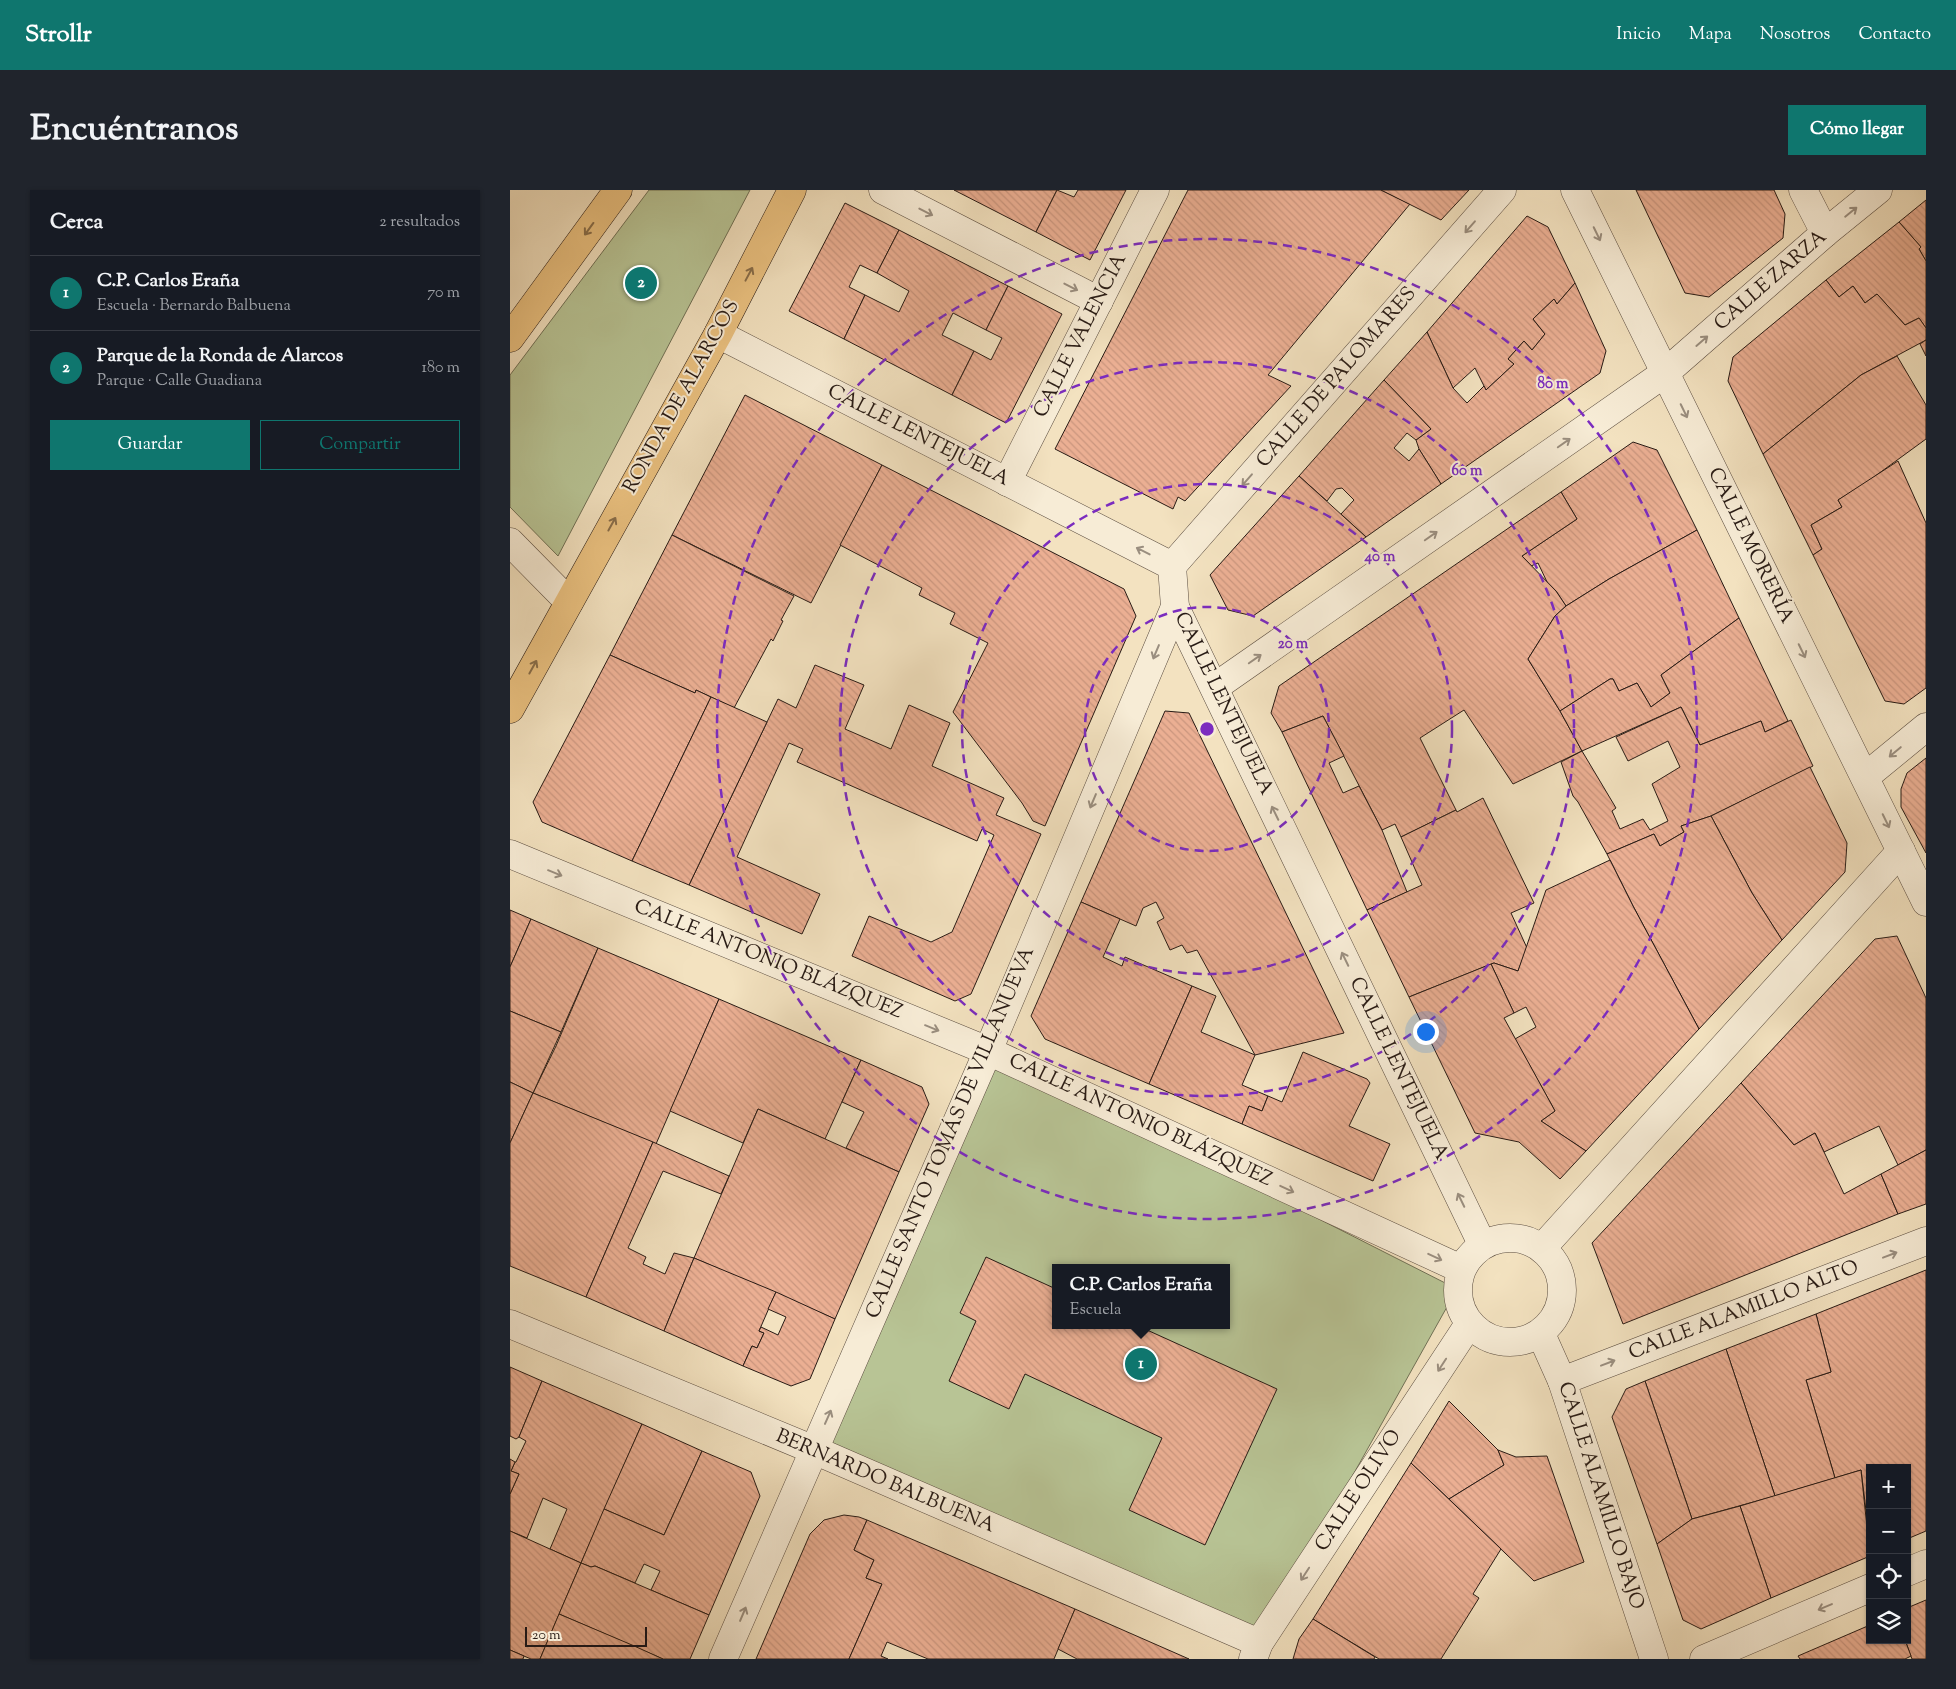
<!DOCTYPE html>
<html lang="es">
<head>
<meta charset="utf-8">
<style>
  :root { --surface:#171b24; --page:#20242c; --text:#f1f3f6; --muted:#9ea1a6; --line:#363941; --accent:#0f766e }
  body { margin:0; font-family:"Sorts Mill Goudy",serif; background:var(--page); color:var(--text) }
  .controls { position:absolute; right:15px; bottom:15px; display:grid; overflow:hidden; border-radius:0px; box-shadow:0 1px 4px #0004 }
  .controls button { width:45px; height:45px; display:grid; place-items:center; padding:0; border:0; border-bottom:1px solid var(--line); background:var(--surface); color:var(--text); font:25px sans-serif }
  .scale { position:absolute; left:15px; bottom:12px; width:122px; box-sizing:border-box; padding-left:5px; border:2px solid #281b15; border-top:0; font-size:14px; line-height:18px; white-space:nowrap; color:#281b15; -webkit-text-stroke:4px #f7ecd6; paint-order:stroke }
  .you { position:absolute; left:915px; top:841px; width:18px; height:18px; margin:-12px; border:4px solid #fff; border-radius:50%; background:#1a73e8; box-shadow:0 0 0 8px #1a73e833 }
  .badge { display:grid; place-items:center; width:32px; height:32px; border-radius:50%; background:var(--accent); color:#fff; font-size:16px; font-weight:700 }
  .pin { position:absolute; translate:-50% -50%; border:2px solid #fff; box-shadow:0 1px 5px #0006 }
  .popup { position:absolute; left:542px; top:1074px; width:178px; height:65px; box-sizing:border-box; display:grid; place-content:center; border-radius:0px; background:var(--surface); filter:drop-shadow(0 1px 4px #0005); font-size:16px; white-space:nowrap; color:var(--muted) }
  .popup b { font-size:19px; color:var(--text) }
  .popup::after { content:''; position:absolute; left:50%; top:100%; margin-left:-10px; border:10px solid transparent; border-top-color:var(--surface) }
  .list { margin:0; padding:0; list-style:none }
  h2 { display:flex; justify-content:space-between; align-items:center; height:65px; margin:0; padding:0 20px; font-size:21px }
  h2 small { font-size:16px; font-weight:400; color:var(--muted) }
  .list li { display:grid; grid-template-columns:32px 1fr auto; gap:15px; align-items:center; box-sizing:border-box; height:75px; padding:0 20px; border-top:1px solid var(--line) }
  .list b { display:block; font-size:19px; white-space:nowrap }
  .list p { margin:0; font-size:16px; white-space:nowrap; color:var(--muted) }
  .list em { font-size:16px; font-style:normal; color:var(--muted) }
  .actions { display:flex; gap:10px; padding:15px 20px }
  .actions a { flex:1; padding:11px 0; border:1px solid var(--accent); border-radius:0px; text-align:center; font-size:18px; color:var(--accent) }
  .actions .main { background:var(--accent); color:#fff }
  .icon { flex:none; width:28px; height:28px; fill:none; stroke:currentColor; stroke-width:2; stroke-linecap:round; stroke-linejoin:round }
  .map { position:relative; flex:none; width:1416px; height:1469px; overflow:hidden; border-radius:0px }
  header { display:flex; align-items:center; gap:30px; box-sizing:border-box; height:70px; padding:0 25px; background:var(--accent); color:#fff }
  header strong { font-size:24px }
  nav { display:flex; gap:28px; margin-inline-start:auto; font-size:18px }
  .intro { display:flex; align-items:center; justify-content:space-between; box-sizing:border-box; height:120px; padding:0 30px }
  h1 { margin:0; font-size:35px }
  .button { padding:12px 22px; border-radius:0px; background:var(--accent); color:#fff; font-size:18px; font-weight:700 }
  main { display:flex; gap:30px; padding:0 30px }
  aside { flex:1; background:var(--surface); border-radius:0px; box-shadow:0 1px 4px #0004 }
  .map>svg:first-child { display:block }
  .park { fill:#b8c495; stroke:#707055; fill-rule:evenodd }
  .building { fill:url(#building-back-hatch); stroke:#281b15 }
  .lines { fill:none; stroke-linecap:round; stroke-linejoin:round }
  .street-casing { stroke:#5b4d40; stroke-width:29 }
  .highway-casing { stroke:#281b15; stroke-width:29 }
  .street { stroke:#f7ecd6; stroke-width:28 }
  .highway { stroke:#eac180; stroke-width:28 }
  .oneway { stroke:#9a8e7f }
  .oneway2 { stroke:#896e4a }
  .ring { fill:none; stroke:#7b2cbf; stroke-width:2.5; stroke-dasharray:9 6 }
  .labels { text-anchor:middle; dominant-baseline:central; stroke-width:4; stroke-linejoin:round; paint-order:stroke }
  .street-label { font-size:20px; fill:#281b15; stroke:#f7ecd6 }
  .centre { fill:#7b2cbf; stroke:#f7ecd6; stroke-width:2.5 }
  .ring-label { font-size:15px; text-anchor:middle; font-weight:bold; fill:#7b2cbf; stroke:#f7ecd6; stroke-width:4; stroke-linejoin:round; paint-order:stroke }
</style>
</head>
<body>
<header>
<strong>Strollr</strong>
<nav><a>Inicio</a><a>Mapa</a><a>Nosotros</a><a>Contacto</a></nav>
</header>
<div class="intro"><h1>Encuéntranos</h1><a class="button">Cómo llegar</a></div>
<main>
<aside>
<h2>Cerca<small>2 resultados</small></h2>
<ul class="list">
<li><span class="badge">1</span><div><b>C.P. Carlos Eraña</b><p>Escuela · Bernardo Balbuena</p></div><em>70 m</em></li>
<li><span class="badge">2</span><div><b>Parque de la Ronda de Alarcos</b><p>Parque · Calle Guadiana</p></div><em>180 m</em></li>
</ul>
<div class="actions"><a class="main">Guardar</a><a>Compartir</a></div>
</aside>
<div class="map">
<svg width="1416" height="1469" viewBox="0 0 1416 1469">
  <defs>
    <pattern id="building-back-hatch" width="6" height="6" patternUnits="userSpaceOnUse" patternTransform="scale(1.25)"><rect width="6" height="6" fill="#ebaf93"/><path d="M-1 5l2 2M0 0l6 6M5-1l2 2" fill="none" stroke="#ca967e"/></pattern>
  </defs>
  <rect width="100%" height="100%" fill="#f3e2c0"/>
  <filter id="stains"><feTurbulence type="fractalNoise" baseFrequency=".004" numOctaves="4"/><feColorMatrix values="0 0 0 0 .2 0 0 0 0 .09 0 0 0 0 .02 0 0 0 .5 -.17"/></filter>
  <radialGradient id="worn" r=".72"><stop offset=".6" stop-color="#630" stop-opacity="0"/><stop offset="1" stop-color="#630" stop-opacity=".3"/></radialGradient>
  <g class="park">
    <path d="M139,0H240L48,366L0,317V185Z"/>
    <path d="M478,861L947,1099L749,1453L304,1260ZM546,1078H716V1135H546Z"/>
  </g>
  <g class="building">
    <path d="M444,0H547L526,42Z"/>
    <path d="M547,0L564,7L568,0H616L580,70L526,42Z"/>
    <path d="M678,0H871L900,14L758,185L781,196L675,311L668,307L663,319L545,259Z"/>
    <path d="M871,0H959L931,30Z"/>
    <path d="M1126,0H1264L1275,24L1273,48L1199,107L1175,103Z"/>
    <path d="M1416,10V71L1409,59L1411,57L1389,32Z"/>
    <path d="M335,13L389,40L367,83L350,75L339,97L355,105L334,149L279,121Z"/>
    <path d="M1017,26L1038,37L1065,93L1047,114L1044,109L1023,129L1035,144L1022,160L1014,151L998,169L1004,174L976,200L965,178L943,198L917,142Z"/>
    <path d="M1389,32L1411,57L1409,59L1416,71V138L1409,128L1395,135L1367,104L1355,113L1343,96L1329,107L1316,90Z"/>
    <path d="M389,40L498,96L476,140L443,123L432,145L464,161L442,205L334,149L355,105L389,122L399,101L367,83Z"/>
    <path d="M1316,90L1329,107L1343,96L1355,113L1367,104L1395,135L1409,128L1416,138V150L1351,185L1253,264L1218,191L1223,167Z"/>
    <path d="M1065,93L1096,161L1090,183L931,294L909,259L906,250L921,239L874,190L917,142L943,198L957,213L974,196L976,200L1004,174L998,169L1014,151L1022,160L1035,144L1023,129L1044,109L1047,114Z"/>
    <path d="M498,96L552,124L496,233L442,205L464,161L481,170L492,148L476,140Z"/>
    <path d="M1416,150V166L1410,154Z"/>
    <path d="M1387,166L1416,215V249L1353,295L1328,310L1332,317L1301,335L1312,359L1303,365L1253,264L1351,185Z"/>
    <path d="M874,190L921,239L906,250L897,243L884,258L899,271L909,259L931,294L856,347L831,324L844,310L832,298L826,299L817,311L789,286Z"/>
    <path d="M235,205L372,275L301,413L162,345Z"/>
    <path d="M1123,252L1147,260L1187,340L1099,389L1056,416L1046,401L1038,394L1028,373L1021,376L1012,366L1067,329L1051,302Z"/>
    <path d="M1388,271L1416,333V498L1394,514L1375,511L1303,365L1312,359L1301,335L1332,317L1328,310Z"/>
    <path d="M372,275L614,399L626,426L535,636L523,631L512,613L443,522L478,453L440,434L445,423L409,405L412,398L330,355Z"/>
    <path d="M789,286L856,347L743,426L718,420L700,385Z"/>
    <path d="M1051,302L1067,329L1012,366L1046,401L1056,416L1045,426L1018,469L1050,521L1072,561L1003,594L954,520L910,548L946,620L891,647L885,634L872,640L813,526L772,542L761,523L769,496Z"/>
    <path d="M1187,340L1229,428L1151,485L1160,503L1141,517L1127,493L1109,501L1103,489H1100L1050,521L1018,469L1045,426L1056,416L1099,389Z"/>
    <path d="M162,345L284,406L271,430L273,431L263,451L261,449L224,518L186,500L185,503L100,465Z"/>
    <path d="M1229,428L1278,531L1255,542L1251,531L1190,555L1171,517L1072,561L1050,521L1100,489H1103L1109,501L1127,493L1141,517L1160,503L1151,485Z"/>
    <path d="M100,465L185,503L186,500L201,507L122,671L32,632L23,612Z"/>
    <path d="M305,475L354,495L335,539L381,559L399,515L440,533L422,576L494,608L486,625L531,644L461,804L445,811L342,766L359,726L421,752L442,742L484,645L472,639L467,651L287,572L293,559L279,553L227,667L310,704L292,744L179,695L268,509L286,518Z"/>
    <path d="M201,507L257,532L179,695L122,671Z"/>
    <path d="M1171,517L1190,555L1251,531L1255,542L1281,530L1303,576L1201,626L1171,636L1174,642L1150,656L1144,644L1097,664L1068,612L1063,606L1051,572L1072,561L1106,618L1102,621L1110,639L1133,629L1140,640L1158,631L1142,594L1170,577L1158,551L1118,571L1106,547Z"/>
    <path d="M655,521L679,523L834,843L745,865L687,760L677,763L672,755L660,760L647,732L654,728L646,712L633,718L626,736L571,712Z"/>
    <path d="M813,526L834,566L819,573L833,603L849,596L872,640L897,702L857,720L772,542Z"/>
    <path d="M1416,568V663L1391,617V599L1397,583Z"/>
    <path d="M1300,577L1337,653L1335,682L1272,750L1242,703L1201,626Z"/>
    <path d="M973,608L1024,713L1001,723L1017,758L1008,781L984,773L899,807L857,720L912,695L891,647L946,620L947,622Z"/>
    <path d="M1201,626L1242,703L1272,750L1189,839L1123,716L1097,664L1144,644L1150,656L1174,642L1171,636Z"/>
    <path d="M1100,670L1123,716L1189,839L1076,961L1031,931L1045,921L1005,849L1026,837L1016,817L1004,823L981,774L984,773L1008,781L1036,700Z"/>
    <path d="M571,712L610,729L593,767L612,776L615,767L682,796L639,894L535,849L521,826Z"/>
    <path d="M0,720L21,729L0,777Z"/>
    <path d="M21,729L88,758L51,842L0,821V777Z"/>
    <path d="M1387,746L1416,808V960L1388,975L1369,936L1314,962L1305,943L1284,955L1231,893L1365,749Z"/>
    <path d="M88,758L209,809L146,954L23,903L46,856Z"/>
    <path d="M981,774L1004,823L994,828L1045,921L1031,931L1076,961L1050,989L1009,952L965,943L899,807Z"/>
    <path d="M682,796L706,806L691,842L745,865L732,895L758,906L752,921L739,916L732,934L639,894Z"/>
    <path d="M209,809L351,870L315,949L248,919L233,953L160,921Z"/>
    <path d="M0,821L51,842L23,903L0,892Z"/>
    <path d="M793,862L857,889L860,893L839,936L880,954L863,991L732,934L739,916L752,921L758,906L772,912Z"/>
    <path d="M351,870L412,897L419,914L389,982L336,958L354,922L332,912Z"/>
    <path d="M0,892L23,903L0,953Z"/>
    <path d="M1231,893L1284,955L1305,943L1334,1004L1371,984L1388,1024L1113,1134L1082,1053Z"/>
    <path d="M23,903L143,952L76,1107L0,1076V953Z"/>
    <path d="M248,919L389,982L325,1129L184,1068Z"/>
    <path d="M143,952L219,986L211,1004L153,981L118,1058L136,1067L133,1074L155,1084L164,1063L184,1068L154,1141L76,1107Z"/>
    <path d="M1416,960V1014L1388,1024L1371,984Z"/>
    <path d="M476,1067L546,1099V1135H626L767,1199L695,1355L619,1320L652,1248L515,1184L499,1219L439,1191L466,1131L450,1123Z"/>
    <path d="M184,1068L266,1102L249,1141L254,1143L247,1158L242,1156L233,1176L154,1141Z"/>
    <path d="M1416,1080V1341L1397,1349V1278H1360V1353L1351,1280L1325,1288L1296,1190L1321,1182L1306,1124Z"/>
    <path d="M266,1102L325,1129L300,1189L281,1196L233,1176L242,1156L247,1158L254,1143L249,1141L251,1137L268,1145L276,1127L258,1119Z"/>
    <path d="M1306,1124L1321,1182L1296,1190L1325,1288L1265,1306L1216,1159Z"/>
    <path d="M1216,1159L1265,1306L1182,1329L1135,1191Z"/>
    <path d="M0,1177L32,1191L9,1247L6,1249L0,1246Z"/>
    <path d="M32,1191L132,1234L71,1373L40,1359L57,1319L33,1308L17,1348L0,1341V1304L9,1284L1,1281L5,1272H6L16,1251L9,1247Z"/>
    <path d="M1135,1191L1182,1329L1147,1354L1102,1227L1116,1199Z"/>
    <path d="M939,1211L988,1260L994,1275L939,1309L901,1273Z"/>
    <path d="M132,1234L192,1261L154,1345L94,1319Z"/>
    <path d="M988,1260L1006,1267L1037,1266L1074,1372L1024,1391L939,1309L994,1275Z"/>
    <path d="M192,1261L241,1282L250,1306L199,1425L141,1400L150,1381L134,1374L125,1393L85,1376L81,1377L71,1373L94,1319L154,1345Z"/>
    <path d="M0,1269L5,1272L1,1281L9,1284L0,1304Z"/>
    <path d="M901,1273L991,1359L963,1404L969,1408L931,1469H869L803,1429Z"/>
    <path d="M1351,1280L1360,1366L1261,1408L1230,1316Z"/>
    <path d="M1230,1316L1261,1408L1191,1439L1173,1430L1147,1354L1182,1329Z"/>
    <path d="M334,1325L349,1327L357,1330L344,1360L364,1370L356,1388L372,1394L339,1469H246L300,1344L314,1330Z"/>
    <path d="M357,1330L565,1419L544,1469H418L377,1452L371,1466L378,1469H339L372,1394L356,1388L364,1370L344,1360Z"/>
    <path d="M0,1341L71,1373L30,1469H21L0,1460Z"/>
    <path d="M71,1373L81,1377L85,1376L199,1425L180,1469H153L49,1424Z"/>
    <path d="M1416,1410V1469H1402L1395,1450H1397V1418Z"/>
    <path d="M565,1419L679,1469H567L548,1459Z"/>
    <path d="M49,1424L122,1455L153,1469H30Z"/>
    <path d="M803,1429L865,1467L864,1469H783L789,1449Z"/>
    <path d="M1360,1435V1450H1395L1401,1466L1395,1469H1290L1288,1466Z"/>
    <path d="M0,1460L14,1466L13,1469H0Z"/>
  </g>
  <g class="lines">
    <g class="street-casing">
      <g id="street">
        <path d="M373,0L589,111"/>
        <path d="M1065,0L1416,712"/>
        <path d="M1293,0L1315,43"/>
        <path d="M208,144L662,376L665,417L972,1054"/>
        <path d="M497,292L645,0"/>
        <path d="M0,352L59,412"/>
        <path d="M662,376L992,0"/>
        <path d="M705,497L1155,183L1315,43L1368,0"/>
        <path d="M1355,587L1416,537"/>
        <path d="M0,664L478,861L951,1079"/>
        <circle cx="1000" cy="1100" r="52"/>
        <path d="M1032,1058L1391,661"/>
        <path d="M0,1134L304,1260L749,1453"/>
        <path d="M1031,1144L1052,1191L1144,1469"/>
        <path d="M1052,1191L1416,1051"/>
        <path d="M1397,1382L1416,1374"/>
        <path d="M213,1469L478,861L665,417"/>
        <path d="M743,1469L749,1453L959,1134"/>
        <path d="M1194,1469L1360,1398"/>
      </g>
    </g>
    <g class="highway-casing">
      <g id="highway">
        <path d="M0,148L108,0"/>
        <path d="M0,519L208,144L282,0"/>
      </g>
    </g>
    <use href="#street" class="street"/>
    <use href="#highway" class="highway"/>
  </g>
  <defs><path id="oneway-shaft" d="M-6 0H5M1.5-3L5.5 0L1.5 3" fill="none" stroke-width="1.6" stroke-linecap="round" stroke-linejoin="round" transform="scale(1.25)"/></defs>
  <g class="oneway">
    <use href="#oneway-shaft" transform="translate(416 22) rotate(27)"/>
    <use href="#oneway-shaft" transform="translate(1341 22) rotate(-39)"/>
    <use href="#oneway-shaft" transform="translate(960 37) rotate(131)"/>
    <use href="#oneway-shaft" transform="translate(1087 44) rotate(64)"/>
    <use href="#oneway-shaft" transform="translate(561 97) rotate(27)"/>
    <use href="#oneway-shaft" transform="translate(1192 151) rotate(-41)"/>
    <use href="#oneway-shaft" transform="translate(1174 221) rotate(64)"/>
    <use href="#oneway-shaft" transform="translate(1054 253) rotate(-35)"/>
    <use href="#oneway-shaft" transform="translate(737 290) rotate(131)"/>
    <use href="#oneway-shaft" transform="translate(921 346) rotate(-35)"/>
    <use href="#oneway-shaft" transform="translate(633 361) rotate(-153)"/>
    <use href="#oneway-shaft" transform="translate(1292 461) rotate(64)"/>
    <use href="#oneway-shaft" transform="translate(646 462) rotate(113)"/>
    <use href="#oneway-shaft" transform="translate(745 469) rotate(-35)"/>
    <use href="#oneway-shaft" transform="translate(1385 562) rotate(140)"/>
    <use href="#oneway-shaft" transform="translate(583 611) rotate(113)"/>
    <use href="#oneway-shaft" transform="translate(765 623) rotate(-116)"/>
    <use href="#oneway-shaft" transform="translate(1376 631) rotate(64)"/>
    <use href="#oneway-shaft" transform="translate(45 683) rotate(22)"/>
    <use href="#oneway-shaft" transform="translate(835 769) rotate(-116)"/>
    <use href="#oneway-shaft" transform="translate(422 838) rotate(22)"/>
    <use href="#oneway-shaft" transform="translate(777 999) rotate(25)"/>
    <use href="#oneway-shaft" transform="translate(951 1010) rotate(-116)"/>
    <use href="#oneway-shaft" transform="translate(1380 1065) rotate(-21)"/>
    <use href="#oneway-shaft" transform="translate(925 1067) rotate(25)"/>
    <use href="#oneway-shaft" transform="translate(1098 1173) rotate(-21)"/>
    <use href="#oneway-shaft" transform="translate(932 1175) rotate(123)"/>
    <use href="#oneway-shaft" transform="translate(318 1227) rotate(-66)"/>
    <use href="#oneway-shaft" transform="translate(795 1384) rotate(123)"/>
    <use href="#oneway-shaft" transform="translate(1315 1417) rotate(157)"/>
    <use href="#oneway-shaft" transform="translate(233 1424) rotate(-67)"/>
  </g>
  <g class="oneway2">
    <use href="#oneway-shaft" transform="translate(79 39) rotate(126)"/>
    <use href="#oneway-shaft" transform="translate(239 84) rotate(-62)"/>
    <use href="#oneway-shaft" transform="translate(102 334) rotate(-61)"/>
    <use href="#oneway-shaft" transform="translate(23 477) rotate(-61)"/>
  </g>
  <g class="ring">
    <circle cx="697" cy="539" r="122"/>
    <circle cx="697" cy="539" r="245"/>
    <circle cx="697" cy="539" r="367"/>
    <circle cx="697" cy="539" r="490"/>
  </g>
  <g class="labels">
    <g class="street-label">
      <text transform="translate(1261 91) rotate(-41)">CALLE ZARZA</text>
      <text transform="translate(571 146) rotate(-63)">CALLE VALENCIA</text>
      <text transform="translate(827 188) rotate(-49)">CALLE DE PALOMARES</text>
      <text transform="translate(172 207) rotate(-61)">RONDA DE ALARCOS</text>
      <text transform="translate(408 246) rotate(27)">CALLE LENTEJUELA</text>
      <text transform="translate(1240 356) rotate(64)">CALLE MORERÍA</text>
      <text transform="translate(713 514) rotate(64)">CALLE LENTEJUELA</text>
      <text transform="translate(258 770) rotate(22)">CALLE ANTONIO BLÁZQUEZ</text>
      <text transform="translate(888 879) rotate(64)">CALLE LENTEJUELA</text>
      <text transform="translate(630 931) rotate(25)">CALLE ANTONIO BLÁZQUEZ</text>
      <text transform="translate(441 943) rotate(-67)">CALLE SANTO TOMÁS DE VILLANUEVA</text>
      <text transform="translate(1234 1121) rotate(-21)">CALLE ALAMILLO ALTO</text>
      <text transform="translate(375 1292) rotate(23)">BERNARDO BALBUENA</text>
      <text transform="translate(849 1301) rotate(-57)">CALLE OLIVO</text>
      <text transform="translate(1090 1306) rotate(72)">CALLE ALAMILLO BAJO</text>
    </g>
  </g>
  <circle cx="697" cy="539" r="8" class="centre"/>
  <g class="ring-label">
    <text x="1043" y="198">80 m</text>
    <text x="957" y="285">60 m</text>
    <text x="870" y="371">40 m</text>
    <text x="783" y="458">20 m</text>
  </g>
  <rect width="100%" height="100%" filter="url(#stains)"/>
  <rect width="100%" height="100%" fill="url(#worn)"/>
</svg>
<div class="controls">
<button>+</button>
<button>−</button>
<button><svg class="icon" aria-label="locate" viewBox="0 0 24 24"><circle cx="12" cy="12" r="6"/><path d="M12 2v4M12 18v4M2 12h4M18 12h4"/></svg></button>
<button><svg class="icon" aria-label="layers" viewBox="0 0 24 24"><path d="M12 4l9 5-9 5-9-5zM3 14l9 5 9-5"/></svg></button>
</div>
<div class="scale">20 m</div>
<div class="you"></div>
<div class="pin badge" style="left:631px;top:1174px">1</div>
<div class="popup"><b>C.P. Carlos Eraña</b>Escuela</div>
<div class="pin badge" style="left:131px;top:93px">2</div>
</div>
</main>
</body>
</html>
